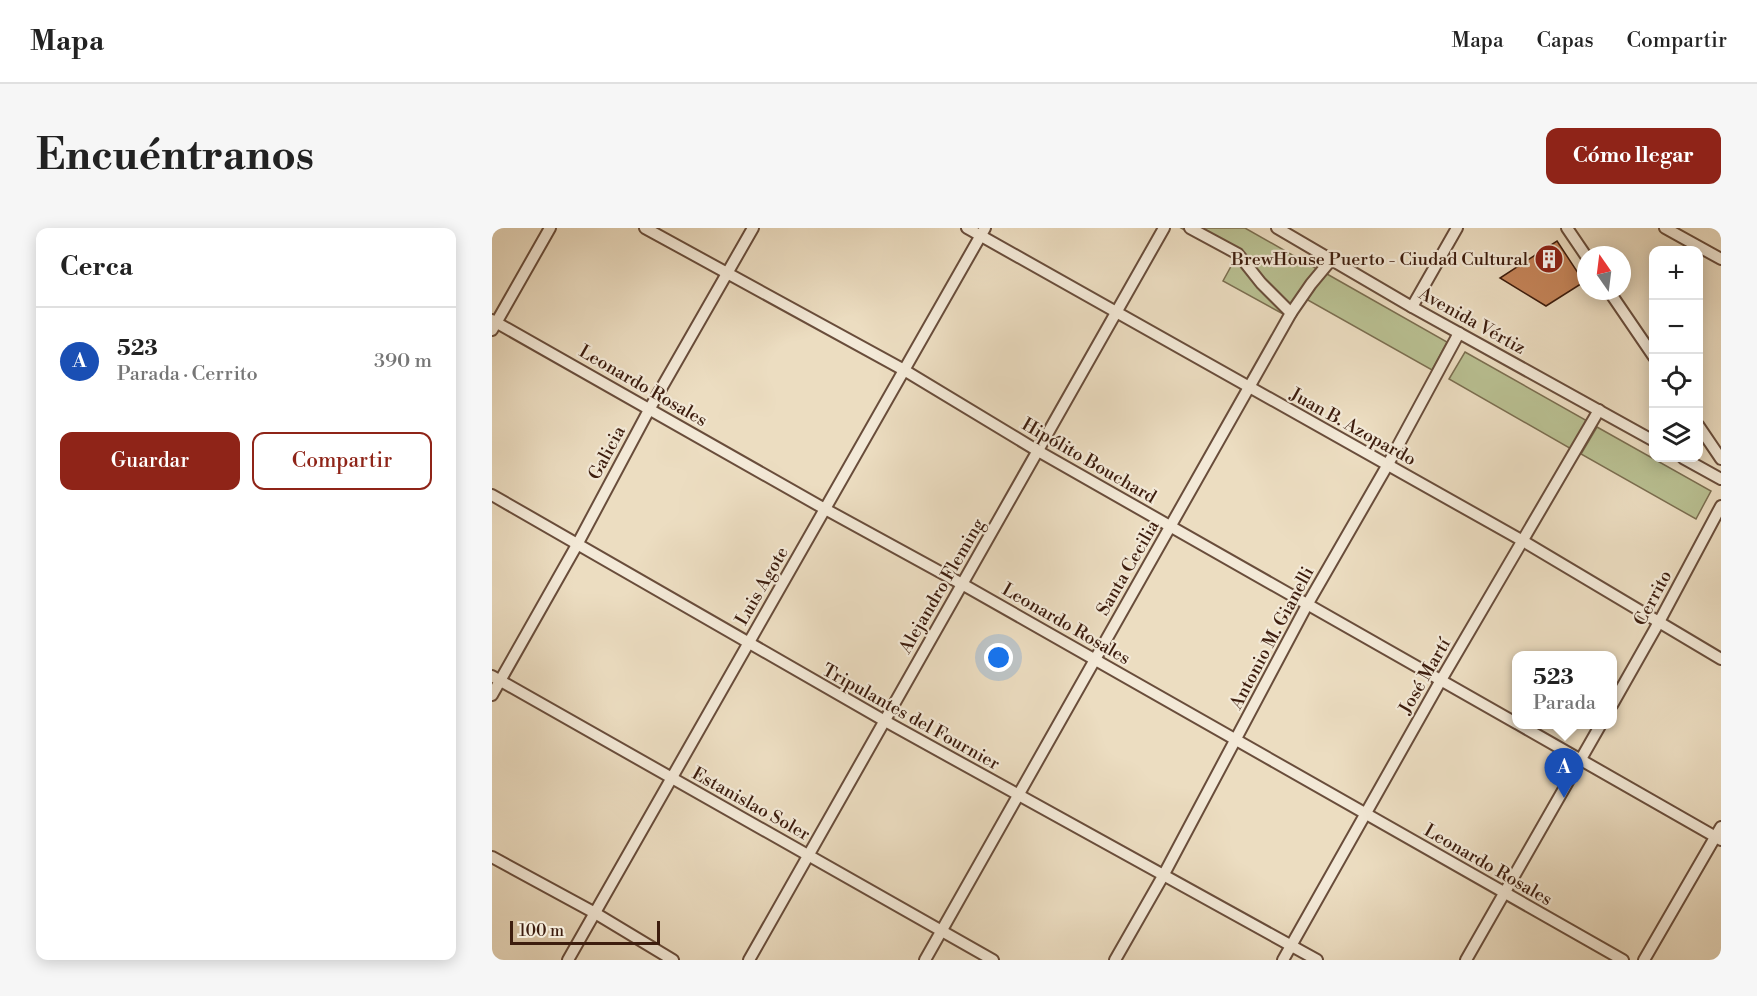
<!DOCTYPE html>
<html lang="es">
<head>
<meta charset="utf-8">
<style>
  :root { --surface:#fff; --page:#f6f6f6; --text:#222; --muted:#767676; --line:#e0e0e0; --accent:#8f2418 }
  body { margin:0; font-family:"Libre Bodoni",serif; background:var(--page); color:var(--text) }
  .controls { position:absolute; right:18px; top:18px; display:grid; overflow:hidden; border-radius:12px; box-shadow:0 3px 15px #0003 }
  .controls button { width:54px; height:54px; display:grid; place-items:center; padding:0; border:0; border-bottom:2px solid var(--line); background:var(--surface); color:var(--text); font:30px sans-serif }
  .compass { position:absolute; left:1085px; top:18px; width:54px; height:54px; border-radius:50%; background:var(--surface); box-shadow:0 3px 15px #0003; rotate:346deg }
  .scale { position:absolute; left:18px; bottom:15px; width:150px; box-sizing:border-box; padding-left:6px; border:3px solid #3d1d0e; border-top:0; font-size:16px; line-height:21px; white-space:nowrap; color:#3d1d0e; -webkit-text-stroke:4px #f3e9d7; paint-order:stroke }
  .you { position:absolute; left:507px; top:430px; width:21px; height:21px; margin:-15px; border:4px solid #fff; border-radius:50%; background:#1a73e8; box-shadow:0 0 0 9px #1a73e833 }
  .badge { display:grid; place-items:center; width:39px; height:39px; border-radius:50%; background:var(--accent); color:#fff; font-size:20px; font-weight:700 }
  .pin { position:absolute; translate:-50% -50px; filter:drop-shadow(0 2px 3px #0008) }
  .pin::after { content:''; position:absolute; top:32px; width:21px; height:18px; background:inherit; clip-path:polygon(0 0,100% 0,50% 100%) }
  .popup { position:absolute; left:1020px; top:423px; width:105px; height:78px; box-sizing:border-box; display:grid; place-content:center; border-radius:12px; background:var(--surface); filter:drop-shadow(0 2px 4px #0005); font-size:20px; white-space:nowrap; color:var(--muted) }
  .popup b { font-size:22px; color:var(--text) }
  .popup::after { content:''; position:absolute; left:50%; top:100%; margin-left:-12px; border:12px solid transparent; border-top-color:var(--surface) }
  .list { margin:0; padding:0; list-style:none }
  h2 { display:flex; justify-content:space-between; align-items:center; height:78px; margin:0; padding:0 24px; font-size:26px }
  h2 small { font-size:20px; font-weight:400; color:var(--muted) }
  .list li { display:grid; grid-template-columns:39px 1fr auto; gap:18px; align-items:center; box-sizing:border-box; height:108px; padding:0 24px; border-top:2px solid var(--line) }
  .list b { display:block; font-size:22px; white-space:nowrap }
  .list p { margin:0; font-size:20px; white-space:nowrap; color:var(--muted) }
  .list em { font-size:20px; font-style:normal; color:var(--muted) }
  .actions { display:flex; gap:12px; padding:18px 24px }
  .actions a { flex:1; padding:14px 0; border:2px solid var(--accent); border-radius:12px; text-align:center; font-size:21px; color:var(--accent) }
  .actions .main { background:var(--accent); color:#fff }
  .icon { flex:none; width:33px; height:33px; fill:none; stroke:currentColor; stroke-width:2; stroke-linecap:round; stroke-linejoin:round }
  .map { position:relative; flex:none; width:1229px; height:732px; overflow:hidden; border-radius:12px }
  header { display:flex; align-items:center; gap:36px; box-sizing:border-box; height:84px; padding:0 30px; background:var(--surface); border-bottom:2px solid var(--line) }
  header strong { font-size:28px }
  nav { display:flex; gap:33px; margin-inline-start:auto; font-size:21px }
  .intro { display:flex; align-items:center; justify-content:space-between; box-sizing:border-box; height:144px; padding:0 36px }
  h1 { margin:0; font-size:42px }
  .button { padding:15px 27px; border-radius:12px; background:var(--accent); color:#fff; font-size:21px; font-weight:700 }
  main { display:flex; gap:36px; padding:0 36px }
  aside { flex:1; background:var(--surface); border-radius:12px; box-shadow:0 3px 15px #0003 }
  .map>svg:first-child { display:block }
  .green { fill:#b9c092; stroke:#7b6e50; stroke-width:1.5 }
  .building { fill:#c5855a; stroke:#3d1d0e; stroke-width:1.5 }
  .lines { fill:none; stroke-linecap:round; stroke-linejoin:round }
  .minor-casing { stroke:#694d3b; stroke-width:14 }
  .minor { stroke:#f3e9d7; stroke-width:10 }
  .labels { text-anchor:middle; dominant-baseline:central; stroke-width:4.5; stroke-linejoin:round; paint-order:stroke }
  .poi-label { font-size:18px; fill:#3d1d0e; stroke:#f3e9d7; text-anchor:end }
  .street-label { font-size:18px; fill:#3d1d0e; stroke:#f3e9d7 }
</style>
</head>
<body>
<header>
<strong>Mapa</strong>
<nav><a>Mapa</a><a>Capas</a><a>Compartir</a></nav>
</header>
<div class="intro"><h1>Encuéntranos</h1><a class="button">Cómo llegar</a></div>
<main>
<aside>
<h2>Cerca<small></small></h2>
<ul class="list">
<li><span class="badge" style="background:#1a4fb4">A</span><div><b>523</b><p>Parada · Cerrito</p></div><em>390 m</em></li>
</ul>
<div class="actions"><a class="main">Guardar</a><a>Compartir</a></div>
</aside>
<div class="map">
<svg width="1229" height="732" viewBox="0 0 1229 732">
  <rect width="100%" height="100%" fill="#ecddc1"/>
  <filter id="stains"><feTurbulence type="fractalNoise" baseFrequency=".00333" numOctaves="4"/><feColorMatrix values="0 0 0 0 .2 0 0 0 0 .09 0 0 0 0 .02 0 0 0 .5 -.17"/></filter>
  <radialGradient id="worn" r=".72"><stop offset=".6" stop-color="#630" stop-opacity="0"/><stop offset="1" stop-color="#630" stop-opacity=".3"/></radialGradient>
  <g class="green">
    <path d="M689,0H753L825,41L793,87L731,53L743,31Z"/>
    <path d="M835,46L955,114L940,142L814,71L823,58Z"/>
    <path d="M973,124L1097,194L1081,222L957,151Z"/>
    <path d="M1105,199L1219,263L1204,291L1089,226Z"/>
  </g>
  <path class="building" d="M1065,13L1092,54L1054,78L1008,50Z"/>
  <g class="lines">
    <g class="minor-casing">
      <g id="minor">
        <path d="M153,0L412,142L546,223L1024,495"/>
        <path d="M475,0L1031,313L1229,431"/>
        <path d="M698,0L746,26L769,55L799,85"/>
        <path d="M785,0L920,79L1162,213"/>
        <path d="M1075,0L1094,28"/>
        <path d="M1173,0L1229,31"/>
        <path d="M1117,63L1162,129"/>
        <path d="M920,79L965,0"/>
        <path d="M0,92L333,281L470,356L1131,732"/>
        <path d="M0,102L58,0"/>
        <path d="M1206,197L1229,231"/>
        <path d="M1191,230L1229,251"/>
        <path d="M0,267L393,493L825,732"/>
        <path d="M0,448L501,732"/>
        <path d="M0,467L86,315L158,180L261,0"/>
        <path d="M1120,477L1167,394L1229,278"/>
        <path d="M1026,496L1229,612"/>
        <path d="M0,629L103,685L181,732"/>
        <path d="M76,732L493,0"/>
        <path d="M257,732L672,0"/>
        <path d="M433,732L799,85L819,56L839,32"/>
        <path d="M623,732L671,648L815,377L895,238L967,105"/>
        <path d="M791,732L949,452L1107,182"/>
        <path d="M974,732L1109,496"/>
        <path d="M1152,732L1229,599"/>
      </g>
    </g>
    <use href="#minor" class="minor"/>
  </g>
  <defs>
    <g id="building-disc" transform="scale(1.5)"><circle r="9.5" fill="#8f2418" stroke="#f3e9d7"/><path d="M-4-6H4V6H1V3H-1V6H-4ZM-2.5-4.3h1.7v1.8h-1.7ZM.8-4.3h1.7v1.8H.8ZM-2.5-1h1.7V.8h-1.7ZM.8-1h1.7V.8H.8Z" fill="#fff"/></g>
  </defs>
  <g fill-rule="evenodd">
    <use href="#building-disc" x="1057" y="31"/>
  </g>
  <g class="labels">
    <g class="poi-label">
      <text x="1036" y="31">BrewHouse Puerto - Ciudad Cultural</text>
    </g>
    <g class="street-label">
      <text transform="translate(980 93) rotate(29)">Avenida Vértiz</text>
      <text transform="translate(151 158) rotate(30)">Leonardo Rosales</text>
      <text transform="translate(861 199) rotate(29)">Juan B. Azopardo</text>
      <text transform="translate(115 225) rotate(-62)">Galicia</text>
      <text transform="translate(597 233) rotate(30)">Hipólito Bouchard</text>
      <text transform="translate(636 340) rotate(-60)">Santa Cecilia</text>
      <text transform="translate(270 358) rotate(-60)">Luis Agote</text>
      <text transform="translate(450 358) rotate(-60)">Alejandro Fleming</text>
      <text transform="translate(1161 370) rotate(-62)">Cerrito</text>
      <text transform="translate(574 396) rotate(30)">Leonardo Rosales</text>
      <text transform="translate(780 410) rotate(-62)">Antonio M. Gianelli</text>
      <text transform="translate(933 448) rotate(-60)">José Martí</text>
      <text transform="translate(419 489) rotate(29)">Tripulantes del Fournier</text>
      <text transform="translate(259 576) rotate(29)">Estanislao Soler</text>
      <text transform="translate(996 637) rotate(30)">Leonardo Rosales</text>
    </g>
  </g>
  <rect width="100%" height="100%" filter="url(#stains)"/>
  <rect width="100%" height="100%" fill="url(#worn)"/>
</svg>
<div class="controls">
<button>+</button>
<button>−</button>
<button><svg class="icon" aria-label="locate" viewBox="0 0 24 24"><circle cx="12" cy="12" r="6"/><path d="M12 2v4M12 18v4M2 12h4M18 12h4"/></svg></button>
<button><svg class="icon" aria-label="layers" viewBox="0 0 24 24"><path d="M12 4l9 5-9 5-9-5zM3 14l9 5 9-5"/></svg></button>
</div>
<svg class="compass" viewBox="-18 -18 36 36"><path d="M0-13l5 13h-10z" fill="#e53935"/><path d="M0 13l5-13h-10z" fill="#767676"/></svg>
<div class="scale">100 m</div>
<div class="you"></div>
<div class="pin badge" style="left:1072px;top:570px;background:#1a4fb4">A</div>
<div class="popup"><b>523</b>Parada</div>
</div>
</main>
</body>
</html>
